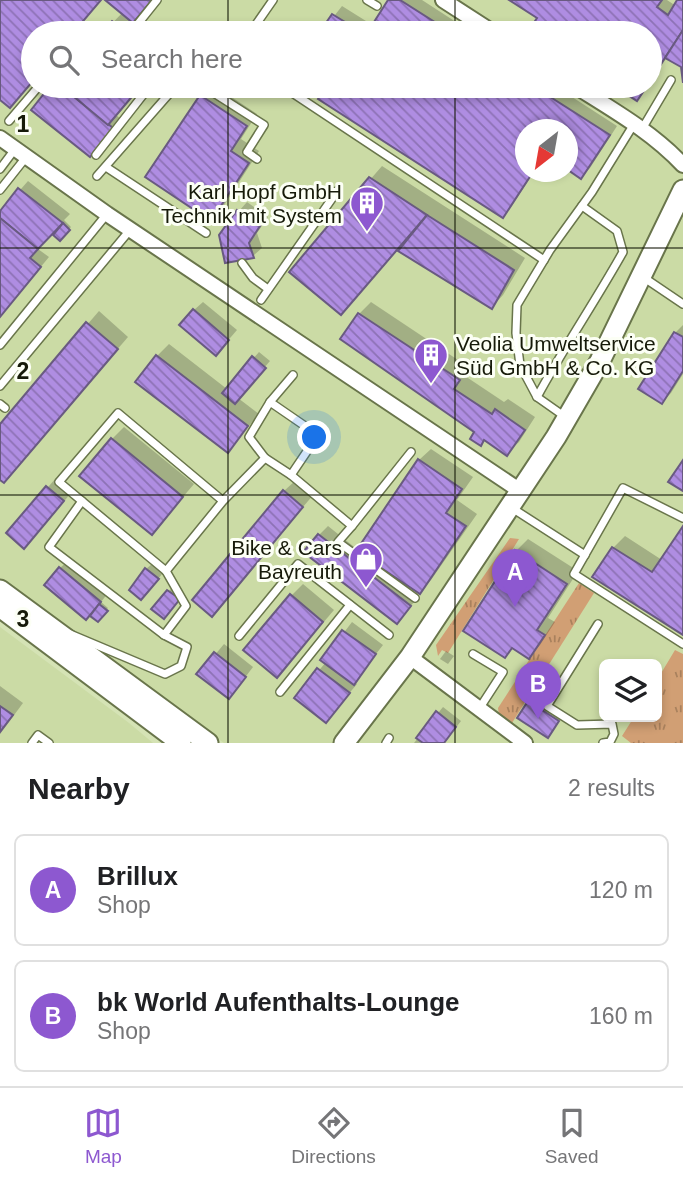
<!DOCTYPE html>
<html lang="en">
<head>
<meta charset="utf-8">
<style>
  :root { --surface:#fff; --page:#f2f2f2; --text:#202124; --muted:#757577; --line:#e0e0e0; --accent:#8d58d0 }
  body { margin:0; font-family:Arial,sans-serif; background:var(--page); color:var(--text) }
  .controls { position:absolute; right:21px; bottom:21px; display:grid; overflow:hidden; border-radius:10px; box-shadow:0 4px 10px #0003 }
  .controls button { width:63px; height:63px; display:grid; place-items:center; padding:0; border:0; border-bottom:2px solid var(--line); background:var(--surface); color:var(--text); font:35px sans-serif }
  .compass { position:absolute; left:515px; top:119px; width:63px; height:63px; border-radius:50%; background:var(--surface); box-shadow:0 4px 10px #0003; rotate:211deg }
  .you { position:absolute; left:315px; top:438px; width:24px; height:24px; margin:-18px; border:5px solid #fff; border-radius:50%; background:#1a73e8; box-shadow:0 0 0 10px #1a73e833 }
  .badge { display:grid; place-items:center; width:46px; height:46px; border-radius:50%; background:var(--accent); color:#fff; font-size:23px; font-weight:700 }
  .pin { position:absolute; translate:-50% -58px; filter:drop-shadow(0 2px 4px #0008) }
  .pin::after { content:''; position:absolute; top:37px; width:24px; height:21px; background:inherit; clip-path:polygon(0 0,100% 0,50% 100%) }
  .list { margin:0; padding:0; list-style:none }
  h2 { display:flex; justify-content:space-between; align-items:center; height:91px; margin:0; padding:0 28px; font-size:30px }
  h2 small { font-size:23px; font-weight:400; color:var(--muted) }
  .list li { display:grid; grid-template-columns:46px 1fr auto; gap:21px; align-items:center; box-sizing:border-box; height:112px; margin:0 14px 14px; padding:0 14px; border:2px solid var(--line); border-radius:10px }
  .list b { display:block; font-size:26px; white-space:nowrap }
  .list p { margin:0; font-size:23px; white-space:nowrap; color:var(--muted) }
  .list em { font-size:23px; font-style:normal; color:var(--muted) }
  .icon { flex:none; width:38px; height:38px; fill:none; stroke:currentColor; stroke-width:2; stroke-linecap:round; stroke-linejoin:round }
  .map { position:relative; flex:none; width:683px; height:743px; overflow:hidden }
  .search { position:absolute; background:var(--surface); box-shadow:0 4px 10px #0003; left:21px; right:21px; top:21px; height:77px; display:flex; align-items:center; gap:18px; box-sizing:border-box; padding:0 24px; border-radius:38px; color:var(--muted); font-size:26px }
  .sheet { height:343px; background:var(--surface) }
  nav { display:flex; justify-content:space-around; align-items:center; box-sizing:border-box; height:98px; border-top:2px solid var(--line); background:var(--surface); font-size:19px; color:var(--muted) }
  nav a { display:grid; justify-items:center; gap:4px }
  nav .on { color:var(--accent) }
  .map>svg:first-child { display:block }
  .built { fill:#cbdba5; fill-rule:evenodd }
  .grass { fill:url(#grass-tufts) }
  .shadow { fill:#0003 }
  .building { fill:url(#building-back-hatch); stroke:#695a81; stroke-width:2 }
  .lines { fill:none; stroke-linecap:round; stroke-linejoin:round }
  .lane-casing { stroke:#69754b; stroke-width:10 }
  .street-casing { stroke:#69754b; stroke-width:18 }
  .secondary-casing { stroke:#69754b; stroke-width:23 }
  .lane { stroke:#fff; stroke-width:7 }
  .street { stroke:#fff; stroke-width:14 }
  .secondary { stroke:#fff; stroke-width:19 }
  .grid { fill:none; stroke:#161a09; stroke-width:2; stroke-opacity:0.55 }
  .labels { text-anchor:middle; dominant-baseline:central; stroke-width:6; stroke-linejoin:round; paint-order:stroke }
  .poi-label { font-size:21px; fill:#161a09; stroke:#fcfff5; text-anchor:end }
  .grid-label { font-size:23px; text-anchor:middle; font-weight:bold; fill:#161a09; stroke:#fcfff5; stroke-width:6; stroke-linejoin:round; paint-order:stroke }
</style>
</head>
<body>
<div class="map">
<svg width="683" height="743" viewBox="0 0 683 743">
  <defs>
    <pattern id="grass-tufts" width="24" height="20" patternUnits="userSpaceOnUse" patternTransform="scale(1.75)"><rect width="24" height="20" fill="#d19f74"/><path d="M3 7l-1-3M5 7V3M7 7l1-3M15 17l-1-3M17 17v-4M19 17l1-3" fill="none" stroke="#a9815d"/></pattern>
    <pattern id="building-back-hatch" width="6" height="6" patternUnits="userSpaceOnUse" patternTransform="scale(1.75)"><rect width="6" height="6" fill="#af8de2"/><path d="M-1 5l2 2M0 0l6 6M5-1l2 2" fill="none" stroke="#8d72b5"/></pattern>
  </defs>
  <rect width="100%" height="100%" fill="#d5e3b5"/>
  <g class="built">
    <path d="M0,0H683V743H224L0,582ZM33,33H650V86H33ZM526,130H568V172H526ZM604,664H657V717H604Z"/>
    <path d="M0,627L129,723L153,743H0Z"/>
  </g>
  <g class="grass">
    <path d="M510,538L519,539L448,653L442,650L438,656L436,645Z"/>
    <path d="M579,583L594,593L512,723L499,715L498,708Z"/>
    <path d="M675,650L683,654V743H631L622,736L634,717H657V680Z"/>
  </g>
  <g class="shadow">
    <path d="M0,0H101L73,33H33V81L10,106L0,98Z"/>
    <path d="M108,0H152L135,18L153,33H103L123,12Z"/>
    <path d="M391,0H422L473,33H321L342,6L374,26Z"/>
    <path d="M512,0H667L676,6L679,0H683V68L667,57L650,83V33H537L532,30L539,18Z"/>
    <path d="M52,86H141L116,115L121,119L90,155L33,110Z"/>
    <path d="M212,86H215L257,114L241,139L259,151L223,207L211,218L201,96Z"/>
    <path d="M329,86H555L617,126L590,168L581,177L568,168V130H526V172H534L511,207L502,216L321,99Z"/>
    <path d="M382,166L525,258L503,295L492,307L398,250L352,301L291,271Z"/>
    <path d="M28,181L70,214L64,220L71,227L60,239L64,225L62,223L38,249L49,257L0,316V213Z"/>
    <path d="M247,202L268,217L257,233L262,248L253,256L239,211Z"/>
    <path d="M203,302L237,330L224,345L194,310Z"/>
    <path d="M371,302L470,368L465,376L504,402L508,399L535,417L519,442L507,453L486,439L481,444L476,432L342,339L359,314Z"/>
    <path d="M99,311L128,337L4,481L0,477V426Z"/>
    <path d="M683,325V374L671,393L662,402L640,389L675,333Z"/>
    <path d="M169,344L227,389L259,352L270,361L238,398L259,414L228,451L157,356Z"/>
    <path d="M124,427L194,484L152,533L112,439Z"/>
    <path d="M431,449L473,477L457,500L477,514L431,580L419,592L401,579L399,582L418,597L405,613L319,535L328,526L358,550L419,460Z"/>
    <path d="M56,478L72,492L32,538L8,533Z"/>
    <path d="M296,480L314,494L212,614L284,491Z"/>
    <path d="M683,529V632L613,548L625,536L662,560Z"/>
    <path d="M528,539L578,571L548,618L555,622L540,645L529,657L513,647L505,656L516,551Z"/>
    <path d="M69,560L108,593L101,602L108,608L98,620L90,614L60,568Z"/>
    <path d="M152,564L163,573L147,592L146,569Z"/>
    <path d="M303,584L334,610L288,664L291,596Z"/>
    <path d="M174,585L184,593L169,611L154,609Z"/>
    <path d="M352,622L383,645L354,682L357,684L326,721L296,698L326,662L323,660Z"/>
    <path d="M224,644L253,667L237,688L199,674Z"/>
    <path d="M446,651L454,656L448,664L440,659Z"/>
    <path d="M0,686L23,703L0,734Z"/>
    <path d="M535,696L563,715L548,735L529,702Z"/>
    <path d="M443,707L461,721L444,743H414Z"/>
  </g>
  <g class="building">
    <path d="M0,0H101L73,33H33V81L10,108L0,100Z"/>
    <path d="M105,0H152L133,23Z"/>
    <path d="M388,0H400L452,33H367Z"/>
    <path d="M509,0H662L657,7L668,15L677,0H683V30L650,81V33H534L529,30L537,18Z"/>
    <path d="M332,14L363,33H319Z"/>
    <path d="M112,21L127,33H101Z"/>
    <path d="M683,30V83L681,67L665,58Z"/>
    <path d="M50,86H61L113,128L90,157L31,110Z"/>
    <path d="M61,86H141L108,125Z"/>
    <path d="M327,86H533L610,135L581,179L568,170V130H526V172H533L503,218L318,99Z"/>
    <path d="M614,86H647L637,101Z"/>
    <path d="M200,95L247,126L231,151L249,163L211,221L145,177Z"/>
    <path d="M369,177L427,215L341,315L289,272Z"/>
    <path d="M18,188L63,223L38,249L0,218V211Z"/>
    <path d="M237,210L260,226L249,243L254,258L225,263L219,235Z"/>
    <path d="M427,215L514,270L492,309L398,251Z"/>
    <path d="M0,218L38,249L30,258L41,267L0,317Z"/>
    <path d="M63,223L70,230L60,241L53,235Z"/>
    <path d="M193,309L229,340L216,356L179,325Z"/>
    <path d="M358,313L460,380L454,389L492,414L495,409L525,430L507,456L484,440L481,446L470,439L474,432L340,339Z"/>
    <path d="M86,322L118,349L4,483L0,480V424Z"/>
    <path d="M674,332L683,337V371L662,404L638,389Z"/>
    <path d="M156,355L248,426L228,453L135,382Z"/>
    <path d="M252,356L266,368L235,404L222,393Z"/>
    <path d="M111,438L183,497L152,535L79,476Z"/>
    <path d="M418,459L462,489L446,513L466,526L420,594L356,551Z"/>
    <path d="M683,460V491L668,482Z"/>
    <path d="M46,486L64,501L24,549L6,533Z"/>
    <path d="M283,490L303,507L212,617L192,600Z"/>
    <path d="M683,526V635L592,577L612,547L652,572Z"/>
    <path d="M318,534L411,606L397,624L303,552Z"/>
    <path d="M515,550L567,584L537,630L545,635L529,659L512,648L505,658L463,631Z"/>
    <path d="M59,567L101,602L86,620L44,585Z"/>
    <path d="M145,568L159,579L141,600L129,590Z"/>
    <path d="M167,590L180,599L164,619L151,609Z"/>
    <path d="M290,594L323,622L277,678L243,650Z"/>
    <path d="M99,604L108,611L98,622L90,616Z"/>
    <path d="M342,630L376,654L354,685L320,660Z"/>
    <path d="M214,652L246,677L229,699L196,674Z"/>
    <path d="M317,668L350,693L326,723L294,698Z"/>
    <path d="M528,701L559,721L548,738L517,718Z"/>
    <path d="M0,706L13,715L0,732Z"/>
    <path d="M436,711L456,727L444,743H423L416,738Z"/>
  </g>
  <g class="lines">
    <g class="lane-casing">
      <g id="lane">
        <path d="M367,0L377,6"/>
        <path d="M147,33L137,25L157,0"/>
        <path d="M250,33L273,0"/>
        <path d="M203,86L264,125L247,152L257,159"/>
        <path d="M282,86L544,260"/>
        <path d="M9,121L39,86"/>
        <path d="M642,129L671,80"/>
        <path d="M96,155L150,86"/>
        <path d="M106,167L206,233"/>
        <path d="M0,169L15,149"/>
        <path d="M97,176L176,86"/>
        <path d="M0,190L27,156"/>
        <path d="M242,263L253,278L268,289"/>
        <path d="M643,277L683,304"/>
        <path d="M261,300L338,190"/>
        <path d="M0,345L107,214"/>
        <path d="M0,386L130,230"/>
        <path d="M537,397C564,347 595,302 623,252L617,231L582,206"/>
        <path d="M0,404L5,408"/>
        <path d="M564,416L537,397L520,365L516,333L517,305L550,250L592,192L634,124"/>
        <path d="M265,458L291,475L318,435L270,402"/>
        <path d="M291,475L352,526L411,452"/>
        <path d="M82,501L49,547L164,635L186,606L166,571"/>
        <path d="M223,501L118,413L59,482L166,571L223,501L265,458L249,437L270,402L293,375"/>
        <path d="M512,508L585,555"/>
        <path d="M683,518L623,488L574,574L683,644"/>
        <path d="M352,526L338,542L415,598"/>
        <path d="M598,624L547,706L577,725L612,724L614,734L610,742L603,743"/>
        <path d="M70,634L165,674L181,666L187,647L164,635"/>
        <path d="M239,636L298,564L389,635"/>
        <path d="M473,654L503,672L479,709"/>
        <path d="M280,692L350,605"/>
        <path d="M32,743L38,735L49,743"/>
        <path d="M386,743L389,738"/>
      </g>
    </g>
    <g class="street-casing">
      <g id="street">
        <path d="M443,0L494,33"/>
        <path d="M575,86C613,110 652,132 683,165"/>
        <path d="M0,138L107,214L522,492"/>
        <path d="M410,657L525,743"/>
      </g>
    </g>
    <g class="secondary-casing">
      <g id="secondary">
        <path d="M0,590L208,743"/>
        <path d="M0,607L181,743"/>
        <path d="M344,743L410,657L556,437L600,361L683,190"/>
      </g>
    </g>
    <use href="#lane" class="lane"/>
    <use href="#street" class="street"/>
    <use href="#secondary" class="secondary"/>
  </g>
  <path class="grid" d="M228,0V33M455,0V33M228,86V743M455,86V743M0,248H683M0,495H683"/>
  <defs>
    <g id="building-pin" transform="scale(1.75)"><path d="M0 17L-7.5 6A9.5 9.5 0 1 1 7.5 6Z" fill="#8d58d0" stroke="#fcfff5"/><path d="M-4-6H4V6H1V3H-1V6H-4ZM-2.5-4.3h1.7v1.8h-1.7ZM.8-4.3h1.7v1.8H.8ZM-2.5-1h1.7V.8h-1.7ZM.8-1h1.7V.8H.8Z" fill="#fff"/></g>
    <g id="shop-pin" transform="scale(1.75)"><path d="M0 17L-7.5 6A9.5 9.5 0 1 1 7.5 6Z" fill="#8d58d0" stroke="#fcfff5"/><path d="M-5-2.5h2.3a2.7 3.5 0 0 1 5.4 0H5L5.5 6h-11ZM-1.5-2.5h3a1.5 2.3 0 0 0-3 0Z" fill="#fff"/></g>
  </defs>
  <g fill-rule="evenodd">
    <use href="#building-pin" x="367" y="203"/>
    <use href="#building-pin" x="431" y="355"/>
    <use href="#shop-pin" x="366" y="559"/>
  </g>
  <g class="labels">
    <g class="poi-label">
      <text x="342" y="191">Karl Hopf GmbH<tspan x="342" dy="24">Technik mit System</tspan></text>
      <text x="456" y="343" text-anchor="start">Veolia Umweltservice<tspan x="456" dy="24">Süd GmbH &amp; Co. KG</tspan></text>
      <text x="342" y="547">Bike &amp; Cars<tspan x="342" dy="24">Bayreuth</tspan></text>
    </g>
  </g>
  <g class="grid-label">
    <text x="23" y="132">1</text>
    <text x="23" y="379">2</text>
    <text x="23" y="627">3</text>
  </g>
</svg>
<div class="controls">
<button><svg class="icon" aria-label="layers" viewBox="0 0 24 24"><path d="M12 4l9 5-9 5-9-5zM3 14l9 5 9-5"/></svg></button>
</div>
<svg class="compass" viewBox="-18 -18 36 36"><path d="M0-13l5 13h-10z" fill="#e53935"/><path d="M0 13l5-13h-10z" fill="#757577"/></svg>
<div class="you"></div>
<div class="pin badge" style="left:515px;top:607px">A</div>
<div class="pin badge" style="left:538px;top:719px">B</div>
<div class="search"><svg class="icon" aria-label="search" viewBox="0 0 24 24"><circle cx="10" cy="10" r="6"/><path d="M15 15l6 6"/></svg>Search here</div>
</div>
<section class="sheet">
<h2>Nearby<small>2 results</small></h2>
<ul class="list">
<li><span class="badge">A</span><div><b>Brillux</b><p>Shop</p></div><em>120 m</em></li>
<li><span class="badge">B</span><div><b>bk World Aufenthalts-Lounge</b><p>Shop</p></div><em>160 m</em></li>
</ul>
</section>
<nav>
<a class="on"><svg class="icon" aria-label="map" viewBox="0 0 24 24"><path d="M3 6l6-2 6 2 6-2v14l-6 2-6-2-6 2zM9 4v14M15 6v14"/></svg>Map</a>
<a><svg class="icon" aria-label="directions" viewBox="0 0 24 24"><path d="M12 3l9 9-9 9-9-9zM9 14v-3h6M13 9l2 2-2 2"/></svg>Directions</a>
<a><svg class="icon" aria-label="saved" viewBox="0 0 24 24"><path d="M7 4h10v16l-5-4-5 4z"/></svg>Saved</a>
</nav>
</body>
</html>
